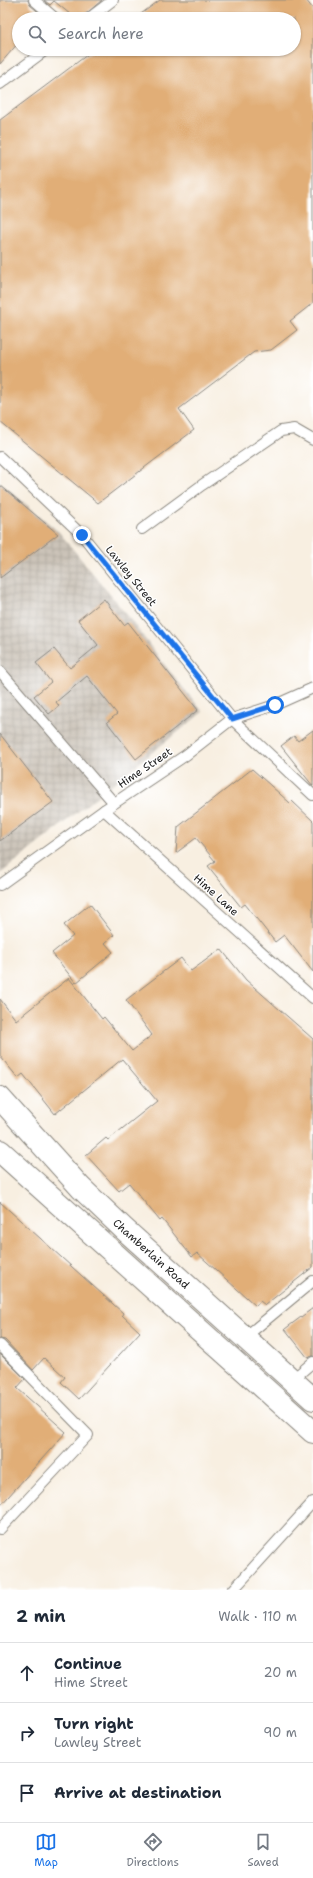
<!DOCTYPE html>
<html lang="en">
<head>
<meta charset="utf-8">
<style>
  :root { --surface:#fff; --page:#f2f2f3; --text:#1f2937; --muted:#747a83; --line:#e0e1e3; --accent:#1a73e8 }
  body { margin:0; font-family:"Shantell Sans",sans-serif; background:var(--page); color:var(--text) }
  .stop { position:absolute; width:12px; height:12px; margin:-9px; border:3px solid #1a73e8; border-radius:50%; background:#fff }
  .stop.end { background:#1a73e8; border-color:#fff; box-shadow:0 1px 4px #0008 }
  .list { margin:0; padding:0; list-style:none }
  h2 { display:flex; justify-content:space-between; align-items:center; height:52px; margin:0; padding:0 16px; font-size:17px }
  h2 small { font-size:13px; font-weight:400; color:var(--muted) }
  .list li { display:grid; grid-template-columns:26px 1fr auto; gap:12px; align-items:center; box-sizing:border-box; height:60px; padding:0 16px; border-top:1px solid var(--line) }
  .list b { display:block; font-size:15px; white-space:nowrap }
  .list p { margin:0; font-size:13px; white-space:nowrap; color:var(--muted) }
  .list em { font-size:13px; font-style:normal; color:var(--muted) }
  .icon { flex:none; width:22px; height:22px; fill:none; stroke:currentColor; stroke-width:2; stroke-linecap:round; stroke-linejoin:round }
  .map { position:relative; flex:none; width:313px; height:1590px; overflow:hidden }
  .search { position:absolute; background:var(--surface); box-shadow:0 1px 3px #0004; left:12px; right:12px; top:12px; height:44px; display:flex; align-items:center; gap:10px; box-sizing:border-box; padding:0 14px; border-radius:22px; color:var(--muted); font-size:15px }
  .sheet { height:232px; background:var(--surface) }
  nav { display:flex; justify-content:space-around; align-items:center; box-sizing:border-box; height:56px; border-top:1px solid var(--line); background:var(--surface); font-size:11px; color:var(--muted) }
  nav a { display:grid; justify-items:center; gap:2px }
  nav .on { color:var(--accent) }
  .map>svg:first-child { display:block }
  .industrial { fill:url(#industrial-grid) }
  .building { fill:#e1ae77 }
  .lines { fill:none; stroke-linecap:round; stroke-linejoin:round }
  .service-casing { stroke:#8a867e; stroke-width:12 }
  .tertiary-casing { stroke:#8a867e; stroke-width:24 }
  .service { stroke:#fff; stroke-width:10 }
  .tertiary { stroke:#fff; stroke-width:22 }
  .route { stroke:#1a73e8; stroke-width:5 }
  .labels { text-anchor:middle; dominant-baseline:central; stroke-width:3; stroke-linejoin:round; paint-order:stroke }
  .street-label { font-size:11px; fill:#1c1c1c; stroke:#fff }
</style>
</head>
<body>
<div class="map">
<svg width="313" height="1590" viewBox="0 0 313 1590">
  <defs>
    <pattern id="industrial-grid" width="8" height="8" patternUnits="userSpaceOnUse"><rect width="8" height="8" fill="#cbc3b8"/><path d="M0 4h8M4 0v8" fill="none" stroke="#aea79e"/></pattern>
  </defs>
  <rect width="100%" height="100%" fill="#fff"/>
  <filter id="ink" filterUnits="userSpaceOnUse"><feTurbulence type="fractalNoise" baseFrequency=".025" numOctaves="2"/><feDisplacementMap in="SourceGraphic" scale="8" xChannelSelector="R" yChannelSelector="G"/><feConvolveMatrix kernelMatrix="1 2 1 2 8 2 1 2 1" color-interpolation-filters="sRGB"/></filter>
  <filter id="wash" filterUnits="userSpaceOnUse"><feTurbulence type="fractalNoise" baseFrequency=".012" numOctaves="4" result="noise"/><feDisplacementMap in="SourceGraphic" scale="16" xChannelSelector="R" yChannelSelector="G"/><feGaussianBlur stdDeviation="0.9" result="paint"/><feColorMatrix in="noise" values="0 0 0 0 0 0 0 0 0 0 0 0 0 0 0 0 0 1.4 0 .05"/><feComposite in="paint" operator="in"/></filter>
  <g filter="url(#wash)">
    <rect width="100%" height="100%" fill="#f8efe1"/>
    <path class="industrial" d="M0,482L59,532L130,619L164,664L203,712L0,874Z"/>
    <g id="blocks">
      <g class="building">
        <path d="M0,0H28L30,5L42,15L38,19H19V42L0,64Z"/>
        <path d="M44,0H102L80,19H76L54,1L50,5Z"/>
        <path d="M160,0H306L313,9V303L290,321L297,330L271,350L254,352L179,409L194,430L98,503L0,422V120L95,49H294V19H134Z"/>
        <path d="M0,485L58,534L0,578Z"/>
        <path d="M104,599L124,625L128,622L198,710L136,759L107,722L117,714L87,676L56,702L59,706L49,714L34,696L51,682L36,663L54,649L70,668L98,645L78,620Z"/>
        <path d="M313,730V786L281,746L294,736L298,741Z"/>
        <path d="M0,734L53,802L0,841Z"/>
        <path d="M252,769L290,803L292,801L313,821V972L284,935L275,942L245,904L241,907L208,866L215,861L196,838L176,853L178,827Z"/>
        <path d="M90,904L114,935L105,943L113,952L76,983L52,953L73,936L64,925Z"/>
        <path d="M221,949L246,980L313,1039V1267L265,1305L260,1301L256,1306L197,1253L192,1257L162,1219L160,1221L129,1183L119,1191L86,1155L106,1138L108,1140L157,1101L122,1059L55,1114L23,1074L18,1078L0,1056V999L16,1020L69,978L102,1019L104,1017L132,1051L152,1035L126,1000L181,958L191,971Z"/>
        <path d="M0,1202L123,1313L122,1315L140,1332L79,1399L61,1382L65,1377L44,1358L33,1370L5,1340L0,1339Z"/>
        <path d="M313,1308V1356L308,1358L285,1329Z"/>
        <path d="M0,1354L25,1379L17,1388L66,1432L0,1506Z"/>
      </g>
    </g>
  </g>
  <g filter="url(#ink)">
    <use href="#blocks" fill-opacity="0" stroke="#8a867e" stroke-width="1"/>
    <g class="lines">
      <g class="service-casing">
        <g id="service">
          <path d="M34,0L56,19"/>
          <path d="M88,19L113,0"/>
          <path d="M0,84L47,49"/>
          <path d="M0,457L82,535L232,719L313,795"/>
          <path d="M142,529L202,485L281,431L294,429L313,440"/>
          <path d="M0,671L114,803"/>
          <path d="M104,810L313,998"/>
          <path d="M0,885L104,810L186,755L232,719L275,705L313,688"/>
          <path d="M244,1338L313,1281"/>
          <path d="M0,1345L88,1435L0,1529"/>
          <path d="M292,1380L313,1362"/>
          <path d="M233,1590L313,1502"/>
        </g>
      </g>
      <g class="tertiary-casing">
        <g id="tertiary">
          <path d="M0,1098L81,1188L124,1229L313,1399"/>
          <path d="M0,1151L313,1432"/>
        </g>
      </g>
      <use href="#service" class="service"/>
      <use href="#tertiary" class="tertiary"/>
    </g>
  </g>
  <g class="lines" filter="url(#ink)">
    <path class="route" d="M82,535L232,719L275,705"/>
  </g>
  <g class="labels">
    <g class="street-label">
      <text transform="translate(131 576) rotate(51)">Lawley Street</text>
      <text transform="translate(145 768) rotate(-34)">Hime Street</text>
      <text transform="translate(216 895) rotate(42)">Hime Lane</text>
      <text transform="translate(151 1254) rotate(42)">Chamberlain Road</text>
    </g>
  </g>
</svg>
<div class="stop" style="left:275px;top:705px"></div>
<div class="stop end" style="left:82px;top:535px"></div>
<div class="search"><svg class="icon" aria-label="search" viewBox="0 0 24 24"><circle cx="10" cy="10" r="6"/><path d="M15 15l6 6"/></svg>Search here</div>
</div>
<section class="sheet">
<h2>2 min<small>Walk · 110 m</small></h2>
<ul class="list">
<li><svg class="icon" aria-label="ahead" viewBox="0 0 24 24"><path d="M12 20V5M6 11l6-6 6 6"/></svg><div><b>Continue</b><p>Hime Street</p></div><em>20 m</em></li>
<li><svg class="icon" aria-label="right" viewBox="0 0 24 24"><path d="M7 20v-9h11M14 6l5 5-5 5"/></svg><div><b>Turn right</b><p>Lawley Street</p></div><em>90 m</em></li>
<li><svg class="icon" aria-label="arrive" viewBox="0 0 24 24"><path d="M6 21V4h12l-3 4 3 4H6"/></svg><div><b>Arrive at destination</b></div></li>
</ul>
</section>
<nav>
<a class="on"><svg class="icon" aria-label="map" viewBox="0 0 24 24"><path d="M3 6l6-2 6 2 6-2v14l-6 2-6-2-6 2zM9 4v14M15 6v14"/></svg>Map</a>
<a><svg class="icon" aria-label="directions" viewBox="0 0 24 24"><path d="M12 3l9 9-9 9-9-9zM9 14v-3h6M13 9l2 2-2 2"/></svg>Directions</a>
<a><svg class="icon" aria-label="saved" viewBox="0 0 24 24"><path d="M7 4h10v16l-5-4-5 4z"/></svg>Saved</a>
</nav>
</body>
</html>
